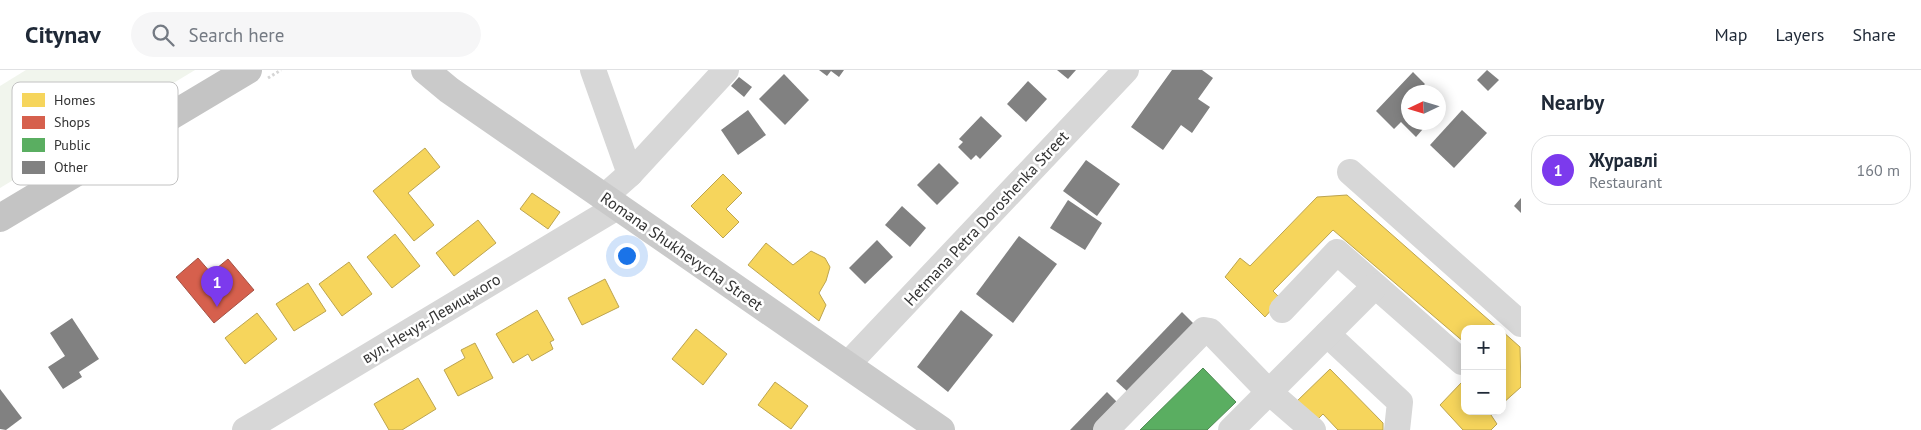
<!DOCTYPE html>
<html lang="en">
<head>
<meta charset="utf-8">
<style>
  :root { --surface:#fff; --page:#f6f6f7; --text:#1f2937; --muted:#747a83; --line:#e0e1e3; --accent:#7c3aed }
  body { margin:0; font-family:"PT Sans",sans-serif; background:var(--page); color:var(--text) }
  .controls { position:absolute; right:15px; bottom:15px; display:grid; overflow:hidden; border-radius:10px; box-shadow:0 2px 12px #0003 }
  .controls button { width:45px; height:45px; display:grid; place-items:center; padding:0; border:0; border-bottom:1px solid var(--line); background:var(--surface); color:var(--text); font:25px sans-serif }
  .compass { position:absolute; left:1401px; top:15px; width:45px; height:45px; border-radius:50%; background:var(--surface); box-shadow:0 2px 12px #0003; rotate:266deg }
  .you { position:absolute; left:626px; top:185px; width:18px; height:18px; margin:-12px; border:4px solid #fff; border-radius:50%; background:#1a73e8; box-shadow:0 0 0 8px #1a73e833 }
  .badge { display:grid; place-items:center; width:32px; height:32px; border-radius:50%; background:var(--accent); color:#fff; font-size:16px; font-weight:700 }
  .pin { position:absolute; translate:-50% -41px; filter:drop-shadow(0 1px 2px #0008) }
  .pin::after { content:''; position:absolute; top:26px; width:18px; height:15px; background:inherit; clip-path:polygon(0 0,100% 0,50% 100%) }
  .list { margin:0; padding:0; list-style:none }
  h2 { display:flex; justify-content:space-between; align-items:center; height:65px; margin:0; padding:0 20px; font-size:21px }
  h2 small { font-size:16px; font-weight:400; color:var(--muted) }
  .list li { display:grid; grid-template-columns:32px 1fr auto; gap:15px; align-items:center; box-sizing:border-box; height:70px; margin:0 10px 10px; padding:0 10px; border:1px solid var(--line); border-radius:20px }
  .list b { display:block; font-size:19px; white-space:nowrap }
  .list p { margin:0; font-size:16px; white-space:nowrap; color:var(--muted) }
  .list em { font-size:16px; font-style:normal; color:var(--muted) }
  .icon { flex:none; width:28px; height:28px; fill:none; stroke:currentColor; stroke-width:2; stroke-linecap:round; stroke-linejoin:round }
  .map { position:relative; flex:none; width:1521px; height:360px; overflow:hidden }
  header { display:flex; align-items:center; gap:30px; box-sizing:border-box; height:70px; padding:0 25px; background:var(--surface); border-bottom:1px solid var(--line) }
  header strong { font-size:24px }
  nav { display:flex; gap:28px; margin-inline-start:auto; font-size:18px }
  .search { width:350px; height:45px; background:var(--page); display:flex; align-items:center; gap:12px; box-sizing:border-box; padding:0 18px; border-radius:28px; color:var(--muted); font-size:19px }
  main { display:flex }
  aside { flex:1; background:var(--surface) }
  .map>svg:first-child { display:block }
  .green { fill:#f1f5ed }
  .homes { fill:#f6d55c; stroke:#bca450 }
  .shops { fill:#d6604d; stroke:#a55245 }
  .public { fill:#5aae61; stroke:#4e8953 }
  .building { fill:#818181 }
  .lines { fill:none; stroke-linecap:round; stroke-linejoin:round }
  .path { stroke:#d6d6d6; stroke-width:3; stroke-dasharray:2.5 2.5; stroke-linecap:butt }
  .minor { stroke:#d7d7d7; stroke-width:26 }
  .major { stroke:#cacaca; stroke-width:28 }
  .highway { stroke:#c4c4c4; stroke-width:28 }
  .labels { text-anchor:middle; dominant-baseline:central; stroke-width:5; stroke-linejoin:round; paint-order:stroke }
  .street-label { font-size:16px; fill:#333; stroke:#fff }
  .key { fill:#fff; stroke:#c2c2c2; stroke-width:1 }
  .key-label { font-size:14px; fill:#333 }
</style>
</head>
<body>
<header>
<strong>Citynav</strong>
<div class="search"><svg class="icon" aria-label="search" viewBox="0 0 24 24"><circle cx="10" cy="10" r="6"/><path d="M15 15l6 6"/></svg>Search here</div>
<nav><a>Map</a><a>Layers</a><a>Share</a></nav>
</header>
<main>
<div class="map">
<svg width="1521" height="360" viewBox="0 0 1521 360">
  <rect width="100%" height="100%" fill="#fff"/>
  <path class="green" d="M26,0H195L0,118V16Z"/>
  <g class="homes">
    <path d="M425,78L440,97L408,123L434,155L414,171L373,121Z"/>
    <path d="M723,104L742,123L726,139L739,152L723,168L691,136Z"/>
    <path d="M532,123L560,142L548,159L520,139Z"/>
    <path d="M1347,125L1499,259H1465V273L1333,160L1273,221L1281,229L1265,247L1225,207L1240,188L1250,196L1317,127Z"/>
    <path d="M478,150L496,173L454,206L436,183Z"/>
    <path d="M395,164L420,196L392,218L367,187Z"/>
    <path d="M766,173L793,195L811,181L825,188L830,197L826,211L819,223L826,235L819,251L748,195Z"/>
    <path d="M349,192L372,224L342,246L319,214Z"/>
    <path d="M605,209L619,237L582,255L568,228Z"/>
    <path d="M308,213L326,241L294,261L276,234Z"/>
    <path d="M537,240L554,270L550,272L553,279L532,291L528,284L513,293L496,264Z"/>
    <path d="M257,243L277,269L245,294L225,268Z"/>
    <path d="M696,259L727,284L703,315L672,289Z"/>
    <path d="M1502,261L1520,277L1521,317L1502,334Z"/>
    <path d="M475,273L493,308L458,326L444,300L465,288L461,280Z"/>
    <path d="M1330,299L1383,353V360H1338L1323,344L1315,352L1295,333Z"/>
    <path d="M418,308L436,339L402,360H389L374,334Z"/>
    <path d="M775,312L808,336L791,359L758,335Z"/>
    <path d="M1461,313L1465,316V341H1495L1491,345L1497,354L1491,360H1463L1440,335Z"/>
  </g>
  <path class="shops" d="M198,188L211,203L228,189L254,220L214,253L176,207Z"/>
  <path class="public" d="M1203,298L1236,332L1207,360H1140Z"/>
  <g class="building">
    <path d="M819,0H844L839,7L831,1L827,6Z"/>
    <path d="M1057,0H1076L1068,9Z"/>
    <path d="M1172,0H1202L1213,8L1198,29L1210,37L1192,63L1181,55L1163,80L1131,57Z"/>
    <path d="M1487,0L1499,10L1488,21L1477,10Z"/>
    <path d="M1413,2L1425,14L1417,22H1408V52H1429L1416,67L1401,52L1394,59L1376,41Z"/>
    <path d="M784,4L809,30L785,55L759,29Z"/>
    <path d="M739,7L752,17L744,27L731,16Z"/>
    <path d="M1028,11L1047,29L1026,52L1007,34Z"/>
    <path d="M748,40L766,65L738,85L721,60Z"/>
    <path d="M1462,40L1487,63L1454,98L1430,75Z"/>
    <path d="M981,46L1002,66L980,89L976,85L971,90L958,77L963,72L959,69Z"/>
    <path d="M1086,90L1120,114L1097,146L1063,121Z"/>
    <path d="M939,93L959,113L937,135L917,115Z"/>
    <path d="M1521,128V143L1514,136Z"/>
    <path d="M1068,130L1102,153L1085,180L1050,158Z"/>
    <path d="M902,136L926,158L910,177L885,155Z"/>
    <path d="M1019,166L1057,194L1013,253L976,224Z"/>
    <path d="M877,170L893,187L865,214L849,198Z"/>
    <path d="M961,240L993,265L948,322L917,297Z"/>
    <path d="M1182,242L1195,255L1129,323L1116,311Z"/>
    <path d="M72,248L99,289L79,302L82,307L63,319L48,297L65,286L50,263Z"/>
    <path d="M0,319L22,348L6,360L0,359Z"/>
    <path d="M1107,322L1119,334L1093,360H1070Z"/>
  </g>
  <g class="lines">
    <path class="path" d="M268,8L281,0"/>
    <g class="minor">
      <path d="M593,0L630,104"/>
      <path d="M1350,102L1521,254"/>
      <path d="M604,127L630,104L726,0"/>
      <path d="M1282,240L1337,182L1462,292"/>
      <path d="M1327,264L1400,332L1397,360"/>
      <path d="M847,295L1126,0"/>
      <path d="M245,360L617,137"/>
      <path d="M1106,360L1204,260L1210,261L1269,322L1313,360"/>
      <path d="M1231,360L1375,216"/>
    </g>
    <path class="major" d="M425,0L449,20L941,360"/>
    <path class="highway" d="M0,148L248,0"/>
  </g>
  <g class="labels">
    <g class="street-label">
      <text transform="translate(986 148) rotate(-47)">Hetmana Petra Doroshenka Street</text>
      <text transform="translate(682 181) rotate(35)">Romana Shukhevycha Street</text>
      <text transform="translate(431 248) rotate(-31)">вул. Нечуя-Левицького</text>
    </g>
  </g>
  <rect x="12" y="12" width="166" height="103" rx="8" class="key"/>
  <rect x="22" y="23" width="23" height="14" fill="#f6d55c"/>
  <rect x="22" y="46" width="23" height="13" fill="#d6604d"/>
  <rect x="22" y="68" width="23" height="14" fill="#5aae61"/>
  <rect x="22" y="91" width="23" height="13" fill="#818181"/>
  <g class="key-label">
    <text x="54" y="35">Homes</text>
    <text x="54" y="57">Shops</text>
    <text x="54" y="80">Public</text>
    <text x="54" y="102">Other</text>
  </g>
</svg>
<div class="controls">
<button>+</button>
<button>−</button>
</div>
<svg class="compass" viewBox="-18 -18 36 36"><path d="M0-13l5 13h-10z" fill="#e53935"/><path d="M0 13l5-13h-10z" fill="#747a83"/></svg>
<div class="you"></div>
<div class="pin badge" style="left:217px;top:237px">1</div>
</div>
<aside>
<h2>Nearby<small></small></h2>
<ul class="list">
<li><span class="badge">1</span><div><b>Журавлі</b><p>Restaurant</p></div><em>160 m</em></li>
</ul>
</aside>
</main>
</body>
</html>
